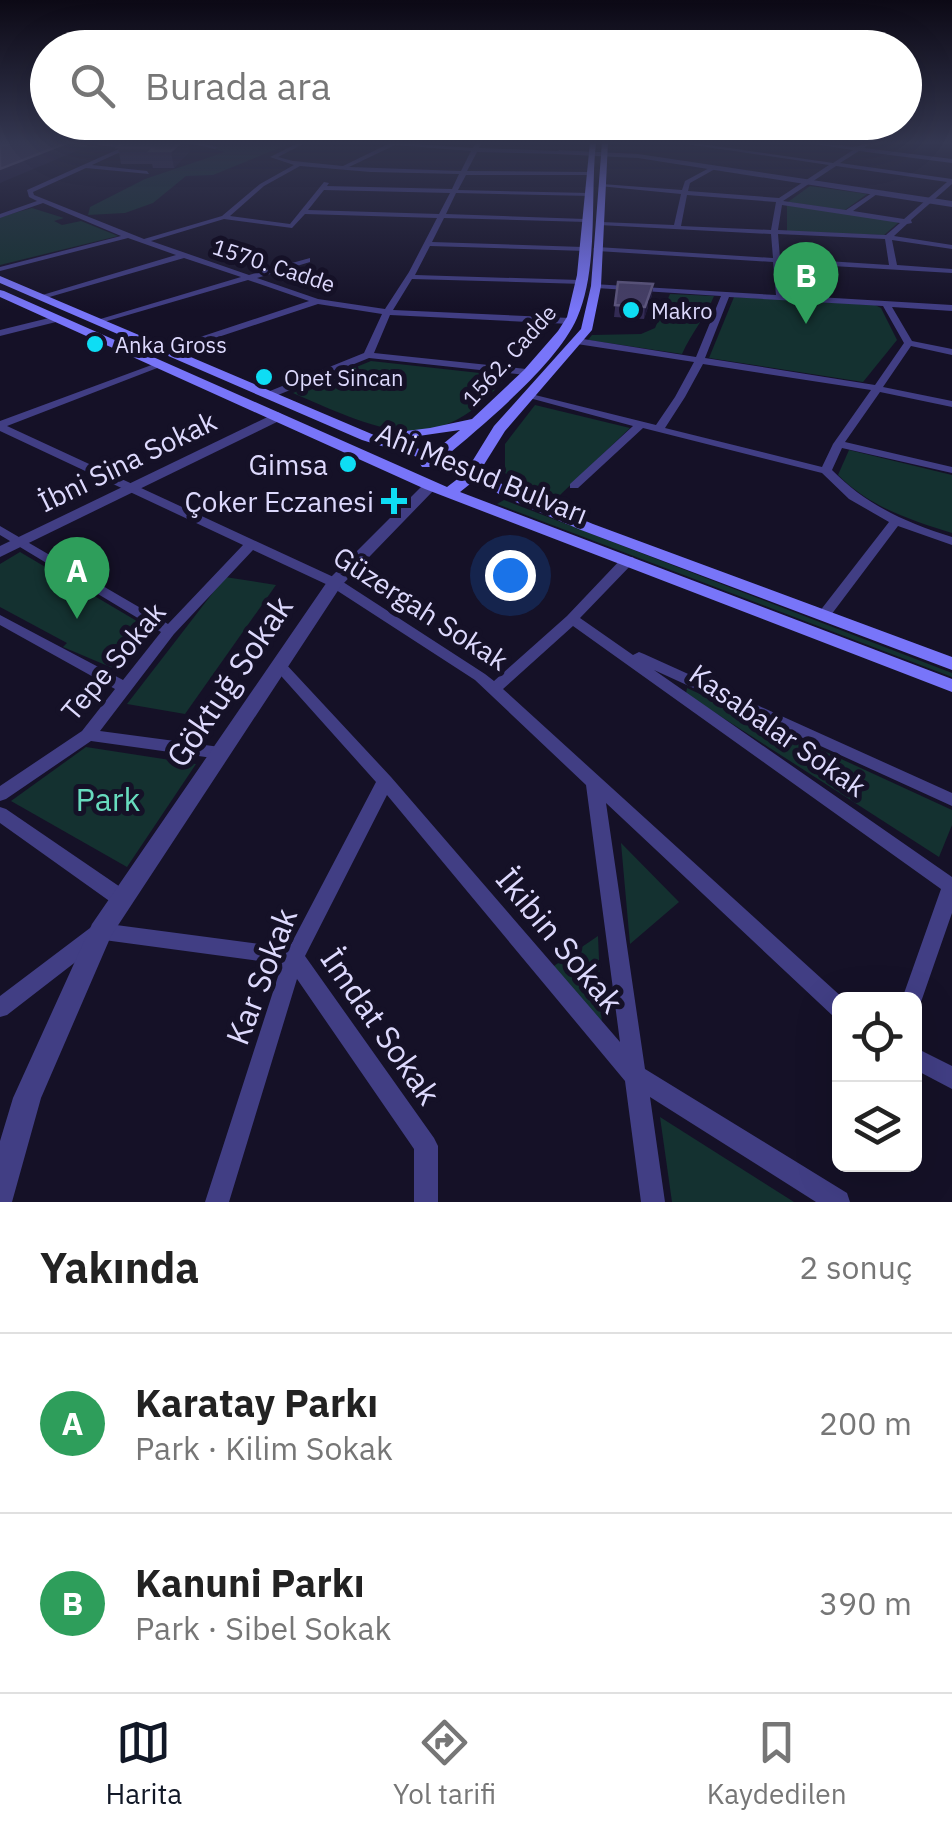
<!DOCTYPE html>
<html lang="tr">
<head>
<meta charset="utf-8">
<style>
  :root { --surface:#fff; --page:#f2f2f2; --text:#222; --muted:#767676; --line:#e0e0e0; --accent:#111827 }
  body { margin:0; font-family:"IBM Plex Sans",sans-serif; background:var(--page); color:var(--text) }
  .controls { position:absolute; right:30px; bottom:30px; display:grid; overflow:hidden; border-radius:15px; box-shadow:0 10px 40px #0002 }
  .controls button { width:90px; height:90px; display:grid; place-items:center; padding:0; border:0; border-bottom:2px solid var(--line); background:var(--surface); color:var(--text); font:50px sans-serif }
  .you { position:absolute; left:510px; top:575px; width:35px; height:35px; margin:-25px; border:8px solid #fff; border-radius:50%; background:#1a73e8; box-shadow:0 0 0 15px #1a73e833 }
  .badge { display:grid; place-items:center; width:65px; height:65px; border-radius:50%; background:var(--accent); color:#fff; font-size:32px; font-weight:700 }
  .pin { position:absolute; translate:-50% -82px; filter:drop-shadow(0 2px 5px #0008) }
  .pin::after { content:''; position:absolute; top:52px; width:35px; height:30px; background:inherit; clip-path:polygon(0 0,100% 0,50% 100%) }
  .list { margin:0; padding:0; list-style:none }
  h2 { display:flex; justify-content:space-between; align-items:center; height:130px; margin:0; padding:0 40px; font-size:42px }
  h2 small { font-size:32px; font-weight:400; color:var(--muted) }
  .list li { display:grid; grid-template-columns:65px 1fr auto; gap:30px; align-items:center; box-sizing:border-box; height:180px; padding:0 40px; border-top:2px solid var(--line) }
  .list b { display:block; font-size:38px; white-space:nowrap }
  .list p { margin:0; font-size:32px; white-space:nowrap; color:var(--muted) }
  .list em { font-size:32px; font-style:normal; color:var(--muted) }
  .icon { flex:none; width:55px; height:55px; fill:none; stroke:currentColor; stroke-width:2; stroke-linecap:round; stroke-linejoin:round }
  .map { position:relative; flex:none; width:952px; height:1202px; overflow:hidden }
  .search { position:absolute; background:var(--surface); box-shadow:0 10px 40px #0002; left:30px; right:30px; top:30px; height:110px; display:flex; align-items:center; gap:25px; box-sizing:border-box; padding:0 35px; border-radius:55px; color:var(--muted); font-size:38px }
  .sheet { height:490px; background:var(--surface) }
  nav { display:flex; justify-content:space-around; align-items:center; box-sizing:border-box; height:140px; border-top:2px solid var(--line); background:var(--surface); font-size:28px; color:var(--muted) }
  nav a { display:grid; justify-items:center; gap:5px }
  nav .on { color:var(--accent) }
  .map>svg:first-child { display:block }
  .green { fill:#143130 }
  .lines { fill:none; stroke-linecap:round; stroke-linejoin:round }
  .minor { fill:#413e84; fill-rule:evenodd }
  .tertiary { fill:#413e84; fill-rule:evenodd }
  .secondary { fill:#7875f9; fill-rule:evenodd }
  .wall { fill:#332b54 }
  .shaded-wall { fill:#1f193a }
  .building { fill:#453e66; stroke:#5d567e; stroke-width:2.5 }
  .poi-dot { fill:#0eddf4; stroke:#151127; stroke-width:4 }
  .labels { text-anchor:middle; dominant-baseline:central; stroke-width:10; stroke-linejoin:round; paint-order:stroke }
  .far-street-label { font-size:22px; fill:#ddd9fd; stroke:#151127 }
  .far-poi-label { font-size:22px; fill:#ddd9fd; stroke:#151127; text-anchor:start }
  .street-label { font-size:28px; fill:#ddd9fd; stroke:#151127 }
  .poi-label { font-size:28px; fill:#ddd9fd; stroke:#151127; text-anchor:end }
  .near-street-label { font-size:32px; fill:#ddd9fd; stroke:#151127 }
  .near-park-label { font-size:32px; fill:#67dbbe; stroke:#151127 }
</style>
</head>
<body>
<div class="map">
<svg width="952" height="1202" viewBox="0 0 952 1202">
  <rect width="100%" height="100%" fill="#151127"/>
  <g class="green">
    <path d="M198,142H294L213,175L186,176L153,203L125,213L88,215L90,207L145,179L225,152L214,149L219,146Z"/>
    <path d="M810,186L867,194L845,210L788,202Z"/>
    <path d="M787,205L899,222L884,235L787,231Z"/>
    <path d="M32,208L64,218L54,221L62,225L81,221L118,236L0,265V217Z"/>
    <path d="M670,294L714,296C705,318 692,332 682,354L588,340L592,335L641,334L655,328Z"/>
    <path d="M734,297L875,305L881,308L897,340L863,382L709,358Z"/>
    <path d="M371,361L507,376C437,462 379,430 293,393Z"/>
    <path d="M535,405L630,428L560,495C538,492 522,486 505,473V444Z"/>
    <path d="M849,450L952,475V533C910,520 870,507 838,475Z"/>
    <path d="M504,500L952,673V677L497,504Z"/>
    <path d="M20,552L152,630L122,672L63,647L67,643L0,607V564Z"/>
    <path d="M225,577L276,585L185,714L127,704Z"/>
    <path d="M687,688L952,810V825L939,857L686,694Z"/>
    <path d="M86,747L196,764L127,867L11,801Z"/>
    <path d="M621,843L679,902L630,944Z"/>
    <path d="M598,936L602,1030L548,970Z"/>
    <path d="M660,1117L794,1202H672Z"/>
  </g>
  <g class="lines">
    <g class="minor">
      <path d="M78,142L128,145L160,142L129,148L92,165L147,171L149,174L86,168L33,192L34,195L144,239L222,216L260,184L294,165L270,157L300,142H307L278,157L293,161L343,166L388,144V142L473,148L476,142H482L479,148L561,151L559,154L477,152L467,171L589,172L591,175H466L458,190L590,193L592,196L456,193L446,214L585,219L587,222L444,218L432,242L583,247L587,249L586,251L430,246L415,275L580,280L584,282L583,284L412,279L393,310L570,318L574,321L570,324L390,315L374,353L526,369L531,372L526,375L369,358L273,397H265V393L364,353L382,314L318,304L167,354L164,353V349L309,301L248,280L97,324V320L241,277L184,258L39,300V296L176,255L128,238L0,271V267L121,236L43,203L0,218V214L37,201L29,197L27,190L121,148ZM395,145L471,151L461,171L349,167ZM300,166L371,172L459,174L452,189L327,186L329,183L324,182L290,224L230,216L264,186ZM324,190L450,193L439,214L308,210ZM305,214L437,218L409,272L385,309L318,299L257,278L310,262V258L249,275L151,241L224,219L292,228Z"/>
      <path d="M184,142H195L218,147L215,149Z"/>
      <path d="M673,142H687L833,163L853,150L801,142L857,147L866,142H872L864,148L952,159V163L859,151L840,163L952,179V184L911,220L912,223L907,224L894,236L952,245V249L892,240L897,265L952,269V273L781,263L784,295L952,305V311L892,307L912,341L952,349V355L911,346L883,387L952,401V407L880,392L845,442L952,467V473L842,448L832,470C866,505 907,523 952,537V545L898,526L828,619H818L816,616L889,522L849,499L822,473L643,428L578,488H570V484L633,426L522,396L527,393L656,425L675,397L694,362L577,344L572,341L577,338L696,357L721,296L596,288H593V284L776,295L773,262L597,251L593,249L597,247L773,258L771,234L599,225L601,222L674,225L681,194L599,186L602,184L682,190L685,181L713,166L715,169L690,183L688,191L779,198L829,165ZM836,166L947,182L904,219L853,211L877,194L875,191L846,210L783,201ZM687,195L776,202L771,230L681,226ZM782,205L900,223L886,235L778,230ZM778,234L885,239L889,265L780,258ZM729,297L883,306L904,343L875,385L705,358ZM703,364L871,390L833,444L822,467L665,428L685,397Z"/>
      <path d="M943,142H952V145L944,143Z"/>
      <path d="M57,316L61,319L60,321L0,336V330Z"/>
      <path d="M157,363L165,365L7,426L340,580L485,674L494,681L567,616L623,557H633L635,560L633,563L580,618L633,655L639,652L644,654L952,793V806L654,670L952,877V913L922,999L919,1006L914,1007V999H902L941,889L573,626L503,689L844,999H840V1018L833,1016L606,803L645,1069L847,1193L850,1202H816L650,1097L665,1202H641L625,1081L387,795L305,956L434,1138L438,1146V1202H414V1149L297,979L229,1202H205L282,964L104,940L7,1015L0,1017V996L94,925L101,923L289,948L376,782L274,668L272,665L274,662H284L391,777L620,1042L586,785L475,680L330,586L253,550L174,634L100,731L220,747L226,749L228,753L226,757L220,759L91,741L6,799L0,801V786L82,731L115,689L0,625V615L123,680L161,632L0,535V526L168,624L243,545L0,431V421Z"/>
      <path d="M0,807L6,809L129,893L132,899L129,905L122,907L115,905L0,823Z"/>
      <path d="M914,1047L952,1066V1089L914,1069Z"/>
    </g>
    <g class="tertiary">
      <path d="M559,150L638,154L952,201V207L638,158L556,154Z"/>
      <path d="M278,412L285,416L283,419L0,557V546Z"/>
      <path d="M430,482L435,483V489L341,586L111,936L41,1098L12,1202H0V1141L13,1098L92,924L329,579L425,483Z"/>
    </g>
    <g class="secondary">
      <path d="M0,142H8L0,145Z"/>
      <path d="M590,142H596C590,196 599,268 577,318C557,364 484,424 445,457L470,465L494,426L581,329L591,286L602,142H608L601,286L592,330L505,431L480,471L514,491L593,524L952,657V670L581,530L504,497L475,480L460,492L952,679V692L425,489L0,297V290L4,291L447,487L464,474L437,463L432,467H422L420,464L424,459L362,440L0,283V276L374,435L430,428L472,419L524,370L558,331L567,317L577,275ZM460,430L432,453L391,440Z"/>
    </g>
  </g>
  <g class="wall">
    <path d="M124,142L190,151L174,168H153L152,164H121L118,147Z"/>
    <path d="M618,282L653,284L652,295L644,319L614,317Z"/>
  </g>
  <g class="shaded-wall">
    <path d="M69,142H85L86,147L0,183V169Z"/>
    <path d="M181,142H188L190,151L174,168L171,151Z"/>
    <path d="M653,284L652,295L644,319L645,307Z"/>
  </g>
  <g class="building">
    <path d="M15,142H69L0,169V145H6Z"/>
    <path d="M124,142H181L171,151H150L154,147H118Z"/>
    <path d="M618,282L653,284L645,307L615,305Z"/>
  </g>
  <linearGradient id="sky" x2="0" y2="1"><stop stop-color="#0c0915"/><stop offset="0.46" stop-color="#353852"/><stop offset="1" stop-color="#353852" stop-opacity="0"/></linearGradient>
  <rect width="952" height="310" fill="url(#sky)"/>
  <g class="poi-dot">
    <circle cx="631" cy="310" r="10"/>
    <circle cx="95" cy="344" r="10"/>
    <circle cx="264" cy="377" r="10"/>
    <circle cx="348" cy="464" r="10"/>
    <path d="M389 486h10v10h10v10h-10v10h-10v-10h-10v-10h10z"/>
  </g>
  <g class="labels">
    <g class="far-street-label">
      <text transform="translate(274 265) rotate(18)">1570. Cadde</text>
      <text transform="translate(509 355) rotate(-48)">1562. Cadde</text>
    </g>
    <g class="far-poi-label">
      <text x="651" y="310">Makro</text>
      <text x="115" y="344">Anka Gross</text>
      <text x="284" y="377">Opet Sincan</text>
    </g>
    <g class="street-label">
      <text transform="translate(127 461) rotate(-26)">İbni Sina Sokak</text>
      <text transform="translate(482 473) rotate(22)">Ahi Mesud Bulvarı</text>
      <text transform="translate(421 608) rotate(33)">Güzergah Sokak</text>
      <text transform="translate(113 661) rotate(-50)">Tepe Sokak</text>
      <text transform="translate(778 730) rotate(35)">Kasabalar Sokak</text>
    </g>
    <g class="poi-label">
      <text x="328" y="464">Gimsa</text>
      <text x="374" y="501">Çoker Eczanesi</text>
    </g>
    <g class="near-street-label">
      <text transform="translate(229 681) rotate(-56)">Göktuğ Sokak</text>
      <text transform="translate(560 940) rotate(50)">İkibin Sokak</text>
      <text transform="translate(261 976) rotate(-69)">Kar Sokak</text>
      <text transform="translate(381 1026) rotate(55)">İmdat Sokak</text>
    </g>
    <g class="near-park-label">
      <text x="108" y="799">Park</text>
    </g>
  </g>
</svg>
<div class="controls">
<button><svg class="icon" aria-label="locate" viewBox="0 0 24 24"><circle cx="12" cy="12" r="6"/><path d="M12 2v4M12 18v4M2 12h4M18 12h4"/></svg></button>
<button><svg class="icon" aria-label="layers" viewBox="0 0 24 24"><path d="M12 4l9 5-9 5-9-5zM3 14l9 5 9-5"/></svg></button>
</div>
<div class="you"></div>
<div class="pin badge" style="left:77px;top:619px;background:#2e9e5b">A</div>
<div class="pin badge" style="left:806px;top:324px;background:#2e9e5b">B</div>
<div class="search"><svg class="icon" aria-label="search" viewBox="0 0 24 24"><circle cx="10" cy="10" r="6"/><path d="M15 15l6 6"/></svg>Burada ara</div>
</div>
<section class="sheet">
<h2>Yakında<small>2 sonuç</small></h2>
<ul class="list">
<li><span class="badge" style="background:#2e9e5b">A</span><div><b>Karatay Parkı</b><p>Park · Kilim Sokak</p></div><em>200 m</em></li>
<li><span class="badge" style="background:#2e9e5b">B</span><div><b>Kanuni Parkı</b><p>Park · Sibel Sokak</p></div><em>390 m</em></li>
</ul>
</section>
<nav>
<a class="on"><svg class="icon" aria-label="map" viewBox="0 0 24 24"><path d="M3 6l6-2 6 2 6-2v14l-6 2-6-2-6 2zM9 4v14M15 6v14"/></svg>Harita</a>
<a><svg class="icon" aria-label="directions" viewBox="0 0 24 24"><path d="M12 3l9 9-9 9-9-9zM9 14v-3h6M13 9l2 2-2 2"/></svg>Yol tarifi</a>
<a><svg class="icon" aria-label="saved" viewBox="0 0 24 24"><path d="M7 4h10v16l-5-4-5 4z"/></svg>Kaydedilen</a>
</nav>
</body>
</html>
